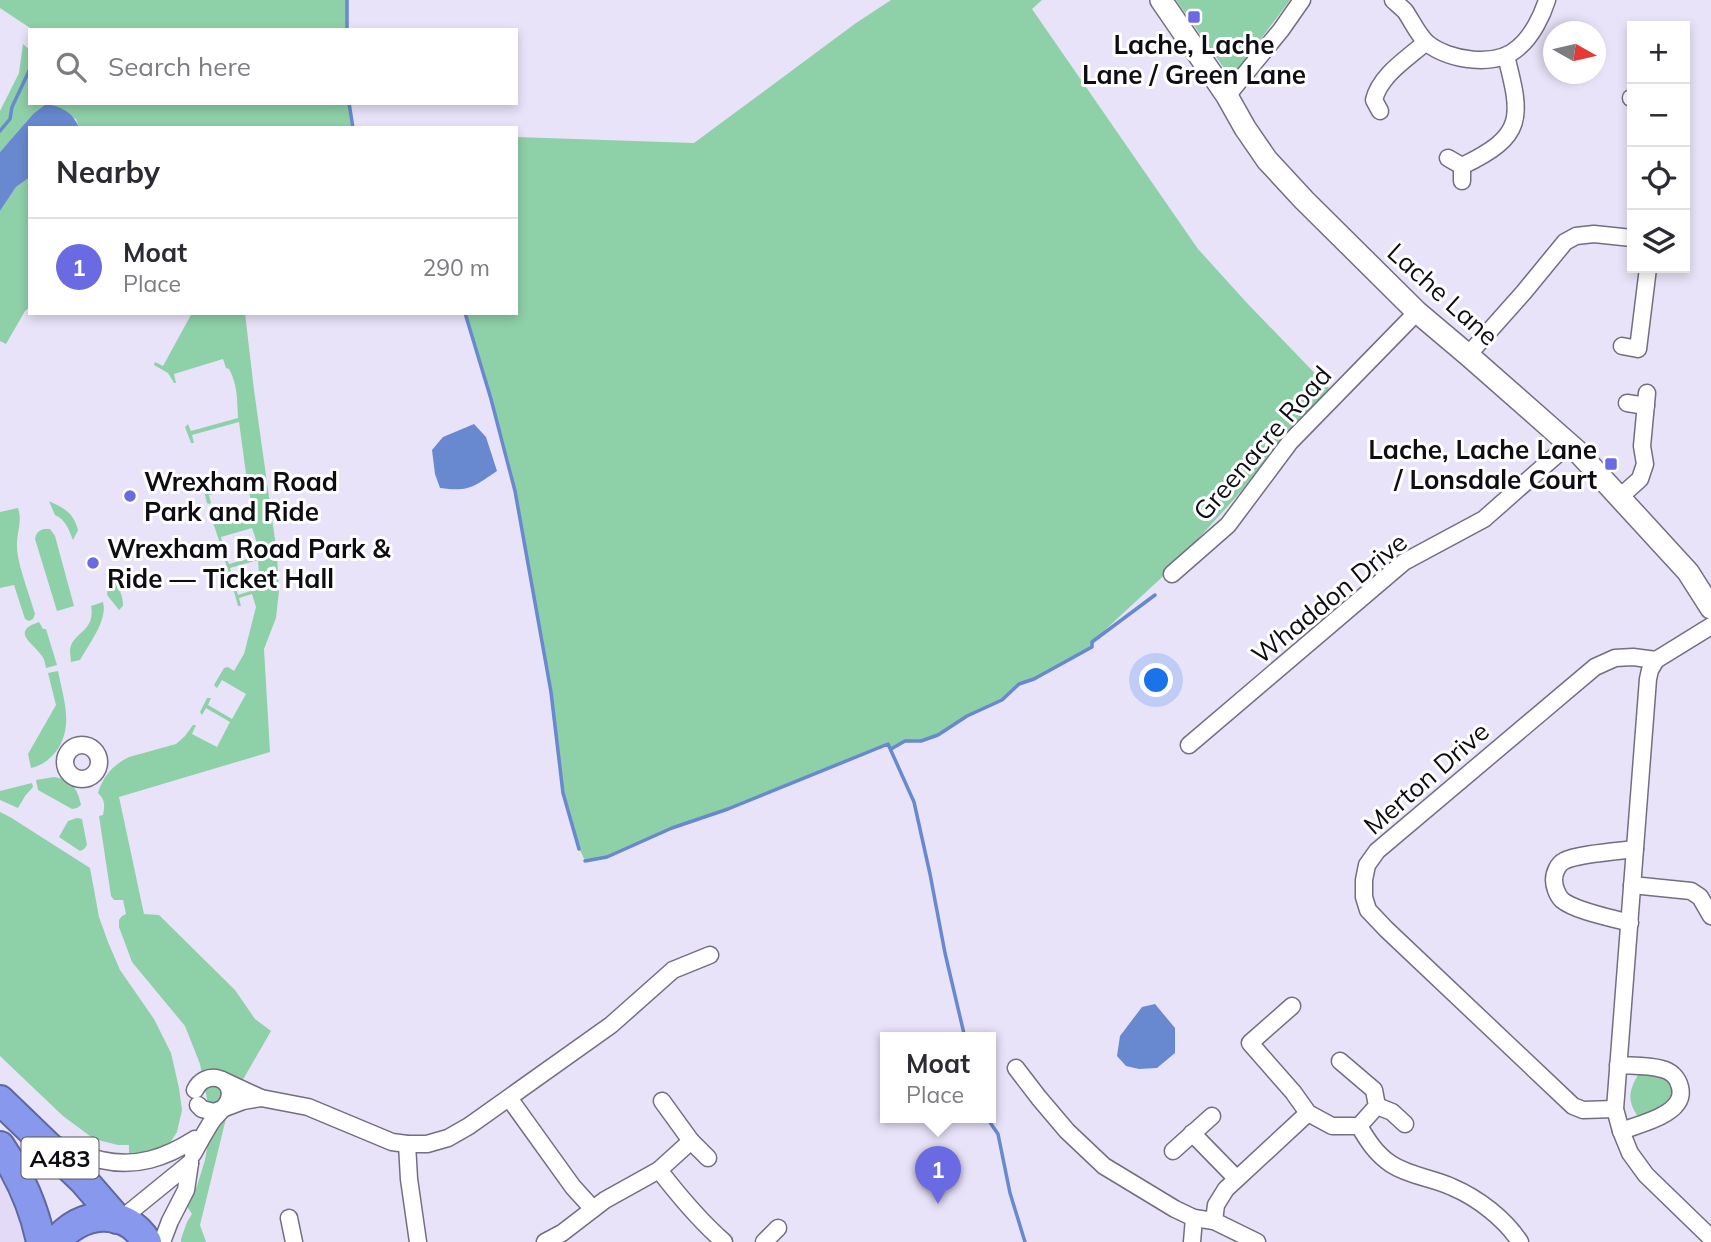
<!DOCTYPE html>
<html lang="en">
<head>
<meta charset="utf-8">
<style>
  :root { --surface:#fff; --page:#f7f7f7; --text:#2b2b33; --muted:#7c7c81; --line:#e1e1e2; --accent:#6a6ae3 }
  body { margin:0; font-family:Mulish,sans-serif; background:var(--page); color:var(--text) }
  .controls { position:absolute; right:21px; top:21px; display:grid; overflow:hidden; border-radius:0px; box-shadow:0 4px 10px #0003 }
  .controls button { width:63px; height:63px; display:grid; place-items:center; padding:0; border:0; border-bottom:2px solid var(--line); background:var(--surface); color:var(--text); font:35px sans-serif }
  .compass { position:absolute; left:1543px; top:21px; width:63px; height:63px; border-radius:50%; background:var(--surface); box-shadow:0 4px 10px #0003; rotate:98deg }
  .you { position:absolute; left:1157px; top:681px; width:24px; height:24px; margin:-18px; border:5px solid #fff; border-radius:50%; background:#1a73e8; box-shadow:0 0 0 10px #1a73e833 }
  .badge { display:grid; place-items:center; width:46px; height:46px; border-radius:50%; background:var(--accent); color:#fff; font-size:23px; font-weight:700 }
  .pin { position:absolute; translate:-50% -58px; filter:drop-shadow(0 2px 4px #0008) }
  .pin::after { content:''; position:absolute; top:37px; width:24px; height:21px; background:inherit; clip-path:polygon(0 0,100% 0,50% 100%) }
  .popup { position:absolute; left:880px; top:1032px; width:116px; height:91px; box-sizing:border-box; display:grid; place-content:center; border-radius:0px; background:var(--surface); filter:drop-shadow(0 2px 5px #0005); font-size:23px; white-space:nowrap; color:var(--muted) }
  .popup b { font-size:26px; color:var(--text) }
  .popup::after { content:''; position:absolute; left:50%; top:100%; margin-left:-14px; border:14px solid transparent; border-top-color:var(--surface) }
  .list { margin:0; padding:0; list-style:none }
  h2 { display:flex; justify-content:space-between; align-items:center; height:91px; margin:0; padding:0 28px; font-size:30px }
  h2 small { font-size:23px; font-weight:400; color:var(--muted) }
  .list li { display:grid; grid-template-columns:46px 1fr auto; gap:21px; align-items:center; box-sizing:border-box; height:98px; padding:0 28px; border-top:2px solid var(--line) }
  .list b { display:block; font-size:26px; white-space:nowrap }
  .list p { margin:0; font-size:23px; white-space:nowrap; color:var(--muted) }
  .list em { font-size:23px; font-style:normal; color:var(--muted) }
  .icon { flex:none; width:38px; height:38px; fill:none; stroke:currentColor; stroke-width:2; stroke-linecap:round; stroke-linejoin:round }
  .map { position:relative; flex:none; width:1711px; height:1242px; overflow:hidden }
  .search { position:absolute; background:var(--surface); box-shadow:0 4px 10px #0003; left:28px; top:28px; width:490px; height:77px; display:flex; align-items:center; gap:18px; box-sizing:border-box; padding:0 24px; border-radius:0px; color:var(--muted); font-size:26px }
  .panel { position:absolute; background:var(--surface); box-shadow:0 4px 10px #0003; left:28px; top:126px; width:490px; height:189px; border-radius:0px }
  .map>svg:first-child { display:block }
  .built { fill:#e3daf8 }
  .green { fill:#8ed0a8 }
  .water { fill:#6889cf }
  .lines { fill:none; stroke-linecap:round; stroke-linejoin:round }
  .stream { stroke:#6889cf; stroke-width:3.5 }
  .street-casing { stroke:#746e81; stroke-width:19 }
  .secondary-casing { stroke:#746e81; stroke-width:24 }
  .highway-casing { stroke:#5e68a1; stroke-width:32 }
  .street { stroke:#fff; stroke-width:16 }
  .secondary { stroke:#fff; stroke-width:21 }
  .highway { stroke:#8899ed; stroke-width:28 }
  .poi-dot { fill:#6a6ae3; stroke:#fff; stroke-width:2.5 }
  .labels { text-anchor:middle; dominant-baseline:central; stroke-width:6; stroke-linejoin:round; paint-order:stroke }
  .shield { fill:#fff; stroke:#57565a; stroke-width:2 }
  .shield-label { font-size:24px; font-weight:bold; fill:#0f0d14 }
  .poi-label { font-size:26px; font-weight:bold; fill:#0f0d14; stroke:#fff; text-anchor:start }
  .street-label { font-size:26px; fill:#0f0d14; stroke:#fff }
</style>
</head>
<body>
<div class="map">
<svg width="1711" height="1242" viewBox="0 0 1711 1242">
  <rect width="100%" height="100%" fill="#e9e3f9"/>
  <path class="built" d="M0,1146L41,1242H0Z"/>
  <g class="green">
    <path d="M0,0H347V30H33L0,8Z"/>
    <path d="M891,0H1042L1032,9L1198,249L1247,303L1329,388L1236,497L1172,568L1092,642V647L1034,679L1019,685L1002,700L967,716L938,735L921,741H905L891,749L888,744L728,809L672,828L607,857L585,861C556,801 556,724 545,659C535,603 527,547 516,492C503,431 483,372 465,313H516V137L694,143L856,23Z"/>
    <path d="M1176,0H1290L1240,67L1232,72L1226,71Z"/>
    <path d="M23,44L30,50V103H349L353,128H79L76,119L46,104L33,114L0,152V111L19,73Z"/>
    <path d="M30,177V307L25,311L6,344L0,341V211L16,187Z"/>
    <path d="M192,313H245L254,390L277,554L279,591L276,618L264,649L270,752L119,797L144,914L159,915L235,990L255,1019L271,1031L230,1102L200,1225L206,1242H181V1239L187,1222L192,1214L186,1205L197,1186L205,1160L209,1137V1109L200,1064L185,1026L132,962L119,927V920L122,916L126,914L123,900H114L111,896L99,816L103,815C105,805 105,800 98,793C103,776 113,765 129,757L176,744L185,736L193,725H196L192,734L217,747L230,722L206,708L202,715L200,712L207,698H211L208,705L232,719L246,694L222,680L217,688L214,685L224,668L228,667L234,671L244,654L256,607L252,594L239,598L241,606H238L233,588L235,587L238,595L260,588L258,560L230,568L232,576H230L224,558L226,557L229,564L258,556L257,543L252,528L221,537L223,546H221L211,517L214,515L217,523L248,514L246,506L251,502L248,485L209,495L211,503L209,504L207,503L203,487L205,484L208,492L247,481L239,422L192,435L194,443H191L185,427L188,424L191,431L238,418C237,401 238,385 229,369L226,368L223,359L174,374L176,383H174L168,373L154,365L155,362L163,366Z"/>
    <path d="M49,501C65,509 73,512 78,530L73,540C69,530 66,520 55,515Z"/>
    <path d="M18,508C23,521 16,534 17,548C18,566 30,596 35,614L33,619L29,621L25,619L14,585L0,588V512Z"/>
    <path d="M44,529H50L55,536L74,606L57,611L35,539C36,533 38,531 44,529Z"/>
    <path d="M111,577C118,585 123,595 123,606L119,610L107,595L109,578Z"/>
    <path d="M103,602C108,620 89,644 80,660L71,662C71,661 70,651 70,650C72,632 96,632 91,606Z"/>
    <path d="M39,622L43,629H46L57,665L46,668C45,664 45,660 42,656C35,644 9,632 39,622Z"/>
    <path d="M58,671C64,701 76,732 51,757C45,763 39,766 31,768L28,754L56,705L48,673Z"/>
    <path d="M54,777C72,780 77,788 81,805L77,808L72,809L38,790L36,780Z"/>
    <path d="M32,783L33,787L25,796L18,808L0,800V791Z"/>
    <path d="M0,812L10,817L90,868L99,917L108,942L120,970L154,1019L171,1053L179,1088L182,1110L177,1132L167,1147L152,1155L129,1157V1145H118L94,1139L63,1116L0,1056Z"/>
    <path d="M77,818L82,819L87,845L84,849L80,851L59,837L68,821Z"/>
    <path d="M1640,1071L1659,1073L1675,1081L1672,1103L1639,1118C1625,1099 1630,1089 1640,1071Z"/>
  </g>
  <g class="water">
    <path d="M46,104C61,106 74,113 79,128H30V177L16,187L0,211V152L33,114Z"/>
    <path d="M474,424L486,437L497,471C473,487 470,492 440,488L435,474L432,450L443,437Z"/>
    <path d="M1155,1004L1175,1028V1053L1157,1068L1139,1069L1126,1066L1117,1056L1120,1036L1142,1007Z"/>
  </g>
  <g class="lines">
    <g class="stream">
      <path d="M347,0V30"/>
      <path d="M349,103L353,128"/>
      <path d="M0,131L10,119L12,107L30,69"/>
      <path d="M465,313L491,399L515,491L551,692L563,793L579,849"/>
      <path d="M891,749L905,741H921L938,735L967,716L1002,700L1019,684L1034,679L1092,647V642L1155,595"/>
      <path d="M585,861L607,857L672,828L728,809L888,744L914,802L930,874L945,953L965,1038"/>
      <path d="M987,1118L998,1134L1010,1193L1025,1242"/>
    </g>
    <g class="street-casing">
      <g id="street">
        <path d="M1393,0C1397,4 1401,7 1405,11C1412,21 1418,35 1427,43C1449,61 1497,68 1519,47C1532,36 1542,16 1547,0"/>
        <path d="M1227,96L1281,30L1302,0"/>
        <path d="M1631,98H1632"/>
        <path d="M1380,111L1374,100C1380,75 1407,59 1426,42"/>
        <path d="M1448,158L1462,166V181"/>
        <path d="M1462,166C1525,136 1522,118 1506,56"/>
        <path d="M1622,346L1638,349L1648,268"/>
        <path d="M1468,355L1524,292L1565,242L1576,236L1594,234L1632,238"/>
        <path d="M1627,403L1646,406"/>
        <path d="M1620,497L1640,479L1645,464L1642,446L1647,393"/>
        <path d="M1172,574L1228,525L1290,442L1417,312"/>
        <path d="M1711,626L1656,660L1650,670L1648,679L1615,1109L1621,1131L1630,1153L1646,1175L1711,1238"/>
        <path d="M1189,745L1404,562L1484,519L1569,444"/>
        <circle cx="82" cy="762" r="17"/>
        <path d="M1632,885L1691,891L1700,897L1711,916"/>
        <path d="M1630,923C1612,918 1575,911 1562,900C1557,895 1554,886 1554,880C1554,873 1558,864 1564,861C1576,854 1620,851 1635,849"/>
        <path d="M1292,1006L1250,1043L1293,1092L1308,1113L1332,1126H1359C1368,1141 1376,1154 1391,1164C1409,1176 1433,1178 1452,1187C1478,1198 1505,1219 1520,1242"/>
        <path d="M1340,1061L1374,1090L1377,1106L1359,1126"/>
        <path d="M1618,1065C1632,1066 1648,1065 1662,1069C1671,1071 1678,1078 1680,1087C1687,1114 1640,1124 1621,1131"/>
        <path d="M1016,1068L1039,1098L1067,1131L1104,1166L1175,1209L1194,1218L1214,1221L1257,1242"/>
        <path d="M222,1080L261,1098L308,1107L392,1142L407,1144H427L448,1138L469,1126L611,1025L673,970L710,955"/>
        <path d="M509,1098L573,1187L593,1209"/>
        <path d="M662,1101L691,1141L708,1158"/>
        <path d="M198,1105L202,1109L214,1112L243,1101L261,1098"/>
        <path d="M1377,1106L1392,1112L1405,1124"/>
        <path d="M1615,1109L1583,1110L1573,1106L1386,929L1368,910L1364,897V880L1367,865L1377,851L1595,667L1615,658L1633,657L1656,660"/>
        <path d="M1192,1133L1236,1178"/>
        <path d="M54,1144C69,1149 85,1156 101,1160C136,1168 165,1158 195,1139"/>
        <path d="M407,1144L409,1179L418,1242"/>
        <path d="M1173,1151L1212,1116"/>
        <path d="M193,1154C199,1143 205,1132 212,1121C217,1114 226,1108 229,1099C235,1077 205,1069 195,1090"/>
        <path d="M659,1170C679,1196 699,1220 724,1242"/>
        <path d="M289,1218L294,1242"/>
        <path d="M121,1221L131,1211L190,1163"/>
        <path d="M1214,1221L1216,1205L1226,1189L1308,1113"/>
        <path d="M162,1242L170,1221L186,1190L190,1163"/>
        <path d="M545,1242L562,1233L605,1200L659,1170L691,1141"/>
        <path d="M764,1242L778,1228"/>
        <path d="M1192,1242L1194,1218"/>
      </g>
    </g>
    <g class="secondary-casing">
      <path id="secondary" d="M1161,0L1227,96L1245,128L1267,160L1304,200L1417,312L1468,355L1577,451L1688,572L1711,608"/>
    </g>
    <g class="highway-casing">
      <g id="highway">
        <path d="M0,1100L84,1181L117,1219"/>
        <path d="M0,1146C20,1176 34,1207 41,1242"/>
        <path d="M56,1242C80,1211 125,1206 147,1242"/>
      </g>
    </g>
    <use href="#street" class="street"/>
    <use href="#secondary" class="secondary"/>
    <use href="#highway" class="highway"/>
  </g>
  <g class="poi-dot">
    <rect x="1187" y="10" width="14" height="14" rx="3.5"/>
    <rect x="1604" y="457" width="14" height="14" rx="3.5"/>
    <circle cx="130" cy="496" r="7"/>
    <circle cx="93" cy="563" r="7"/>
  </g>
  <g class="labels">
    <rect class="shield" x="21.5" y="1137.5" width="77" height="41" rx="5"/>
    <g class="shield-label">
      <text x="60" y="1158">A483</text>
    </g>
    <g class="poi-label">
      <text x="1194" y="44" text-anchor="middle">Lache, Lache<tspan x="1194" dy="30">Lane / Green Lane</tspan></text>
      <text x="1597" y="449" text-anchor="end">Lache, Lache Lane<tspan x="1597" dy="30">/ Lonsdale Court</tspan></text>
      <text x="144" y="481">Wrexham Road<tspan x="144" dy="30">Park and Ride</tspan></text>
      <text x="107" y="548">Wrexham Road Park &amp;<tspan x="107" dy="30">Ride — Ticket Hall</tspan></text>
    </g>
    <g class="street-label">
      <text transform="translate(1443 294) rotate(42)">Lache Lane</text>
      <text transform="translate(1262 443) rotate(-49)">Greenacre Road</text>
      <text transform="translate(1329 598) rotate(-39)">Whaddon Drive</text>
      <text transform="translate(1426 778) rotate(-41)">Merton Drive</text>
    </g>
  </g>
</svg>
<div class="controls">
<button>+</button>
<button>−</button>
<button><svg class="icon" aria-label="locate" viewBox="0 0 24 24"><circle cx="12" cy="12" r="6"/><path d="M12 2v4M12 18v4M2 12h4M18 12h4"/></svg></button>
<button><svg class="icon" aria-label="layers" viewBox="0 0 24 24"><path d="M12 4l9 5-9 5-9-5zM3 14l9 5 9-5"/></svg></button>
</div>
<svg class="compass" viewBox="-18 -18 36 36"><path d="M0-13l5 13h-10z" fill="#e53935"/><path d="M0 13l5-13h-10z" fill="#7c7c81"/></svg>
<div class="you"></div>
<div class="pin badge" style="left:938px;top:1204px">1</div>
<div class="popup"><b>Moat</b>Place</div>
<div class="search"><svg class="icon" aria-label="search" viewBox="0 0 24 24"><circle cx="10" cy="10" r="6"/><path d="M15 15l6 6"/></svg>Search here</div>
<section class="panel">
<h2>Nearby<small></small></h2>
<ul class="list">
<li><span class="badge">1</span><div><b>Moat</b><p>Place</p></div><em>290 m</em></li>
</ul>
</section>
</div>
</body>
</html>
